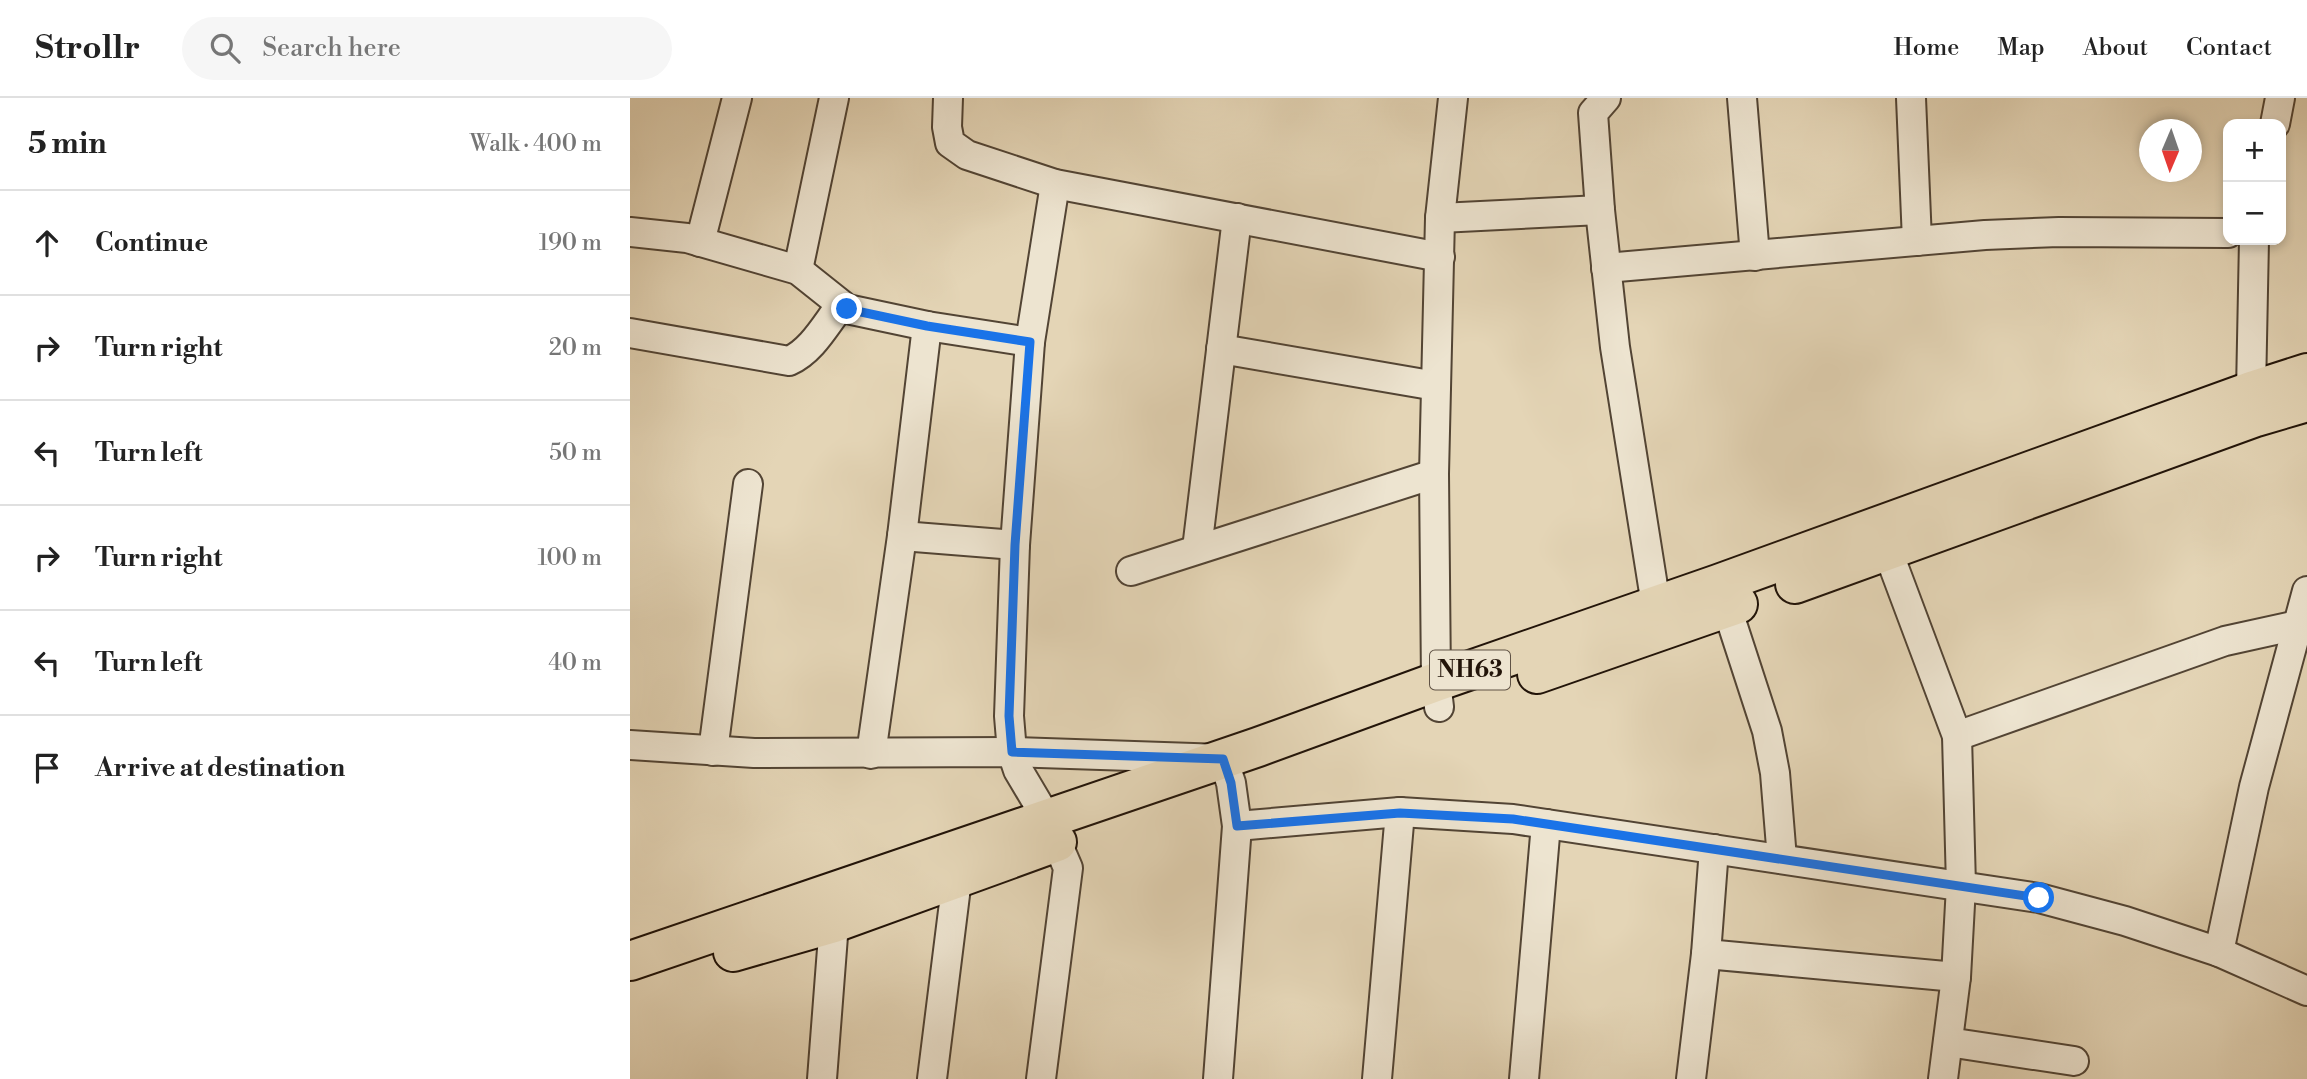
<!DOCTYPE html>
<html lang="en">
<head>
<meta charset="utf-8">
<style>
  :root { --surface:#fff; --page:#f6f6f6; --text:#222; --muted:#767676; --line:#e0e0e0 }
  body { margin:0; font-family:"Libre Bodoni",serif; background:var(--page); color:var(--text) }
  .controls { position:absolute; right:21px; top:21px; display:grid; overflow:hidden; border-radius:14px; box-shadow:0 4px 10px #0003 }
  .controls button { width:63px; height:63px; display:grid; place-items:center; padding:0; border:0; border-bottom:2px solid var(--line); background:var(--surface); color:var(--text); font:35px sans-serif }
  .compass { position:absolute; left:1509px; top:21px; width:63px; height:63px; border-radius:50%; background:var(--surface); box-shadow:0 4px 10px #0003; rotate:182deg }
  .stop { position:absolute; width:21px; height:21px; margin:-16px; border:5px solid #1a73e8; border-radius:50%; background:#fff }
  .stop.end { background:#1a73e8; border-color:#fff; box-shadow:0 2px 7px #0008 }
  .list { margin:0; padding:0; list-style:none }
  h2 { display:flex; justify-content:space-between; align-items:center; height:91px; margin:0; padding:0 28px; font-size:30px }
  h2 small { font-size:23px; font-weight:400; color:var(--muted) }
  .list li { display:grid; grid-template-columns:46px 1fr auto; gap:21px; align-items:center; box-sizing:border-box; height:105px; padding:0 28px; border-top:2px solid var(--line) }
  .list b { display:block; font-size:26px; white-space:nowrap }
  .list em { font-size:23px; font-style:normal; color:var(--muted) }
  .icon { flex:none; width:38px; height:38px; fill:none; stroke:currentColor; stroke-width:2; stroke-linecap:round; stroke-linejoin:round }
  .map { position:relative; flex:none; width:1677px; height:981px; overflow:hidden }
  header { display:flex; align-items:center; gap:42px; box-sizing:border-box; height:98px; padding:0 35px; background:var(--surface); border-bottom:2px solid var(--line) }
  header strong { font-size:33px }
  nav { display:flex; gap:38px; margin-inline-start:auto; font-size:24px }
  .search { width:490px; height:63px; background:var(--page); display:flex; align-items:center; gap:18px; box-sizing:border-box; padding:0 24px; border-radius:38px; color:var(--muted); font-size:26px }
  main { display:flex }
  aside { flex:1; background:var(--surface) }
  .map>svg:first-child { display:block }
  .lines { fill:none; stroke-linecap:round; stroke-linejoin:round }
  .street-casing { stroke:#524434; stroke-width:32 }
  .highway-casing { stroke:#221409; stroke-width:42 }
  .street { stroke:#ede4d0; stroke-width:28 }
  .highway { stroke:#e4d5b6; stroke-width:38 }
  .route { stroke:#1a73e8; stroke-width:9 }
  .labels { text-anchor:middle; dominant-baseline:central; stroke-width:5; stroke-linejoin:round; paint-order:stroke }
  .shield { fill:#ede4d0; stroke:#5f5245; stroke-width:2 }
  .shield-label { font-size:23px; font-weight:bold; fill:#221409 }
</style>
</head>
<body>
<header>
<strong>Strollr</strong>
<div class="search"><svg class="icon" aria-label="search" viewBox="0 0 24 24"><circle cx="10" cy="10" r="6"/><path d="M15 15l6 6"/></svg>Search here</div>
<nav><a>Home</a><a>Map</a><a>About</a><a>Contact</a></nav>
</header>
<main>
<aside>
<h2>5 min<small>Walk · 400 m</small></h2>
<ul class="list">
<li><svg class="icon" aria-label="ahead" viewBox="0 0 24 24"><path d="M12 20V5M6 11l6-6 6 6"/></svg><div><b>Continue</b></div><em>190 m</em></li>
<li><svg class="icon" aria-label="right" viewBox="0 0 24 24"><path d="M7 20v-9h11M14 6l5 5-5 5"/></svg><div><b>Turn right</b></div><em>20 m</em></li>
<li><svg class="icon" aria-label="left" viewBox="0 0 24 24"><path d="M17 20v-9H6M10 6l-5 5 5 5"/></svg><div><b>Turn left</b></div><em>50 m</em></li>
<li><svg class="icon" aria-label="right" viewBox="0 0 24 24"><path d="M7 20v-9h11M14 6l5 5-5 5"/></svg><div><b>Turn right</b></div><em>100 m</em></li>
<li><svg class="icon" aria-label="left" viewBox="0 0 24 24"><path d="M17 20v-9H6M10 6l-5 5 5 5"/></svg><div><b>Turn left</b></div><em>40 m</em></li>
<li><svg class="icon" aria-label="arrive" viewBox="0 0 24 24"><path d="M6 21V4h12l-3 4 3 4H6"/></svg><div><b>Arrive at destination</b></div></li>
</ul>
</aside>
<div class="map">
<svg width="1677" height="981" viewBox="0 0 1677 981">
  <rect width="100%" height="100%" fill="#e4d5b6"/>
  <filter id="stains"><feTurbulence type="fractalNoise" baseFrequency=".00286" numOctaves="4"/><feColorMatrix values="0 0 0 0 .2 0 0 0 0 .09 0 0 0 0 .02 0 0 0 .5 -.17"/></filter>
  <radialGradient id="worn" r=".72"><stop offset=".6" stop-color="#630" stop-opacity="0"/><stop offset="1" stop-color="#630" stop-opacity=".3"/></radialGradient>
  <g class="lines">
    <g class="street-casing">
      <g id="street">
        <path d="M318,0L317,29L320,45L337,57L425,86L810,159"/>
        <path d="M976,0L963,15L970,112L985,249L1029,526"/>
        <path d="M1112,0L1125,158"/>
        <path d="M1281,0L1287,143"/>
        <path d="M1645,26L1650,0"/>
        <path d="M810,120L970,112"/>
        <path d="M0,134L57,140L168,172L217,211L297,228L400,244"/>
        <path d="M1624,142L1621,293L1624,310"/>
        <path d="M70,144L107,0"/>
        <path d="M976,170L1355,137L1429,134L1598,135"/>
        <path d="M168,172L204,0"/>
        <path d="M0,235L159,263C182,253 196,226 211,207"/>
        <path d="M591,251L806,288"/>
        <path d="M1251,435L1327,638L1331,788L1326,879L1313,981"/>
        <path d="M272,438L385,447"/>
        <path d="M567,451L607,120"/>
        <path d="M501,473L804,376"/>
        <path d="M1097,510L1137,633L1145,675L1152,761"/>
        <path d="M809,609L806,584L804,376L810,120L823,0"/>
        <path d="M1327,638L1595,543L1668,527"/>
        <path d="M0,647L124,655L382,654L593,661L601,685L607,728L588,981"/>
        <path d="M83,653L118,386"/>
        <path d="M241,656L272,438L297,228"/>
        <path d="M607,728L770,714L883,721L1409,800L1495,823L1589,854L1677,893"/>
        <path d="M1589,854L1624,689L1677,493"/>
        <path d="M1076,856L1326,879"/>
        <path d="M1318,944L1444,963"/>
        <path d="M192,981L204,825"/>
        <path d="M302,981L327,781"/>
        <path d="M411,981L438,770L417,721L388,672L382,654L379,618L385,447L400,244L425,86"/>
        <path d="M747,981L770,714"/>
        <path d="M894,981L916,726"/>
        <path d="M1061,981L1076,856L1084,751"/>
      </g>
    </g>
    <g class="highway-casing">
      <g id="highway">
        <path d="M1165,486L1626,319L1677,304"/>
        <path d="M907,576L1108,506"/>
        <path d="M103,854L204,825L427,744"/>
        <path d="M0,863L628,649L806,584L1088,486L1621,293L1677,275"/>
      </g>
    </g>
    <use href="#street" class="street"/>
    <use href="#highway" class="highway"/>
  </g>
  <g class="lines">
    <path class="route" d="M217,211L297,228L400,244L385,447L379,618L382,654L593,661L601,685L607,728L770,715L883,721L1409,800"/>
  </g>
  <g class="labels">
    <rect class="shield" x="800" y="552.5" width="80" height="39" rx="5"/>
    <g class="shield-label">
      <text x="840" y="572">NH63</text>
    </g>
  </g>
  <rect width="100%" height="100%" filter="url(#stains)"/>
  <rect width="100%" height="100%" fill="url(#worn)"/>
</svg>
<div class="controls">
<button>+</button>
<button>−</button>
</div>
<svg class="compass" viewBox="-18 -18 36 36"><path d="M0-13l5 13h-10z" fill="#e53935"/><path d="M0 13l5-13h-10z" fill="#767676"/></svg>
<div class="stop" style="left:1409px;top:800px"></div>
<div class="stop end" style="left:217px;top:211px"></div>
</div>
</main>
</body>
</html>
